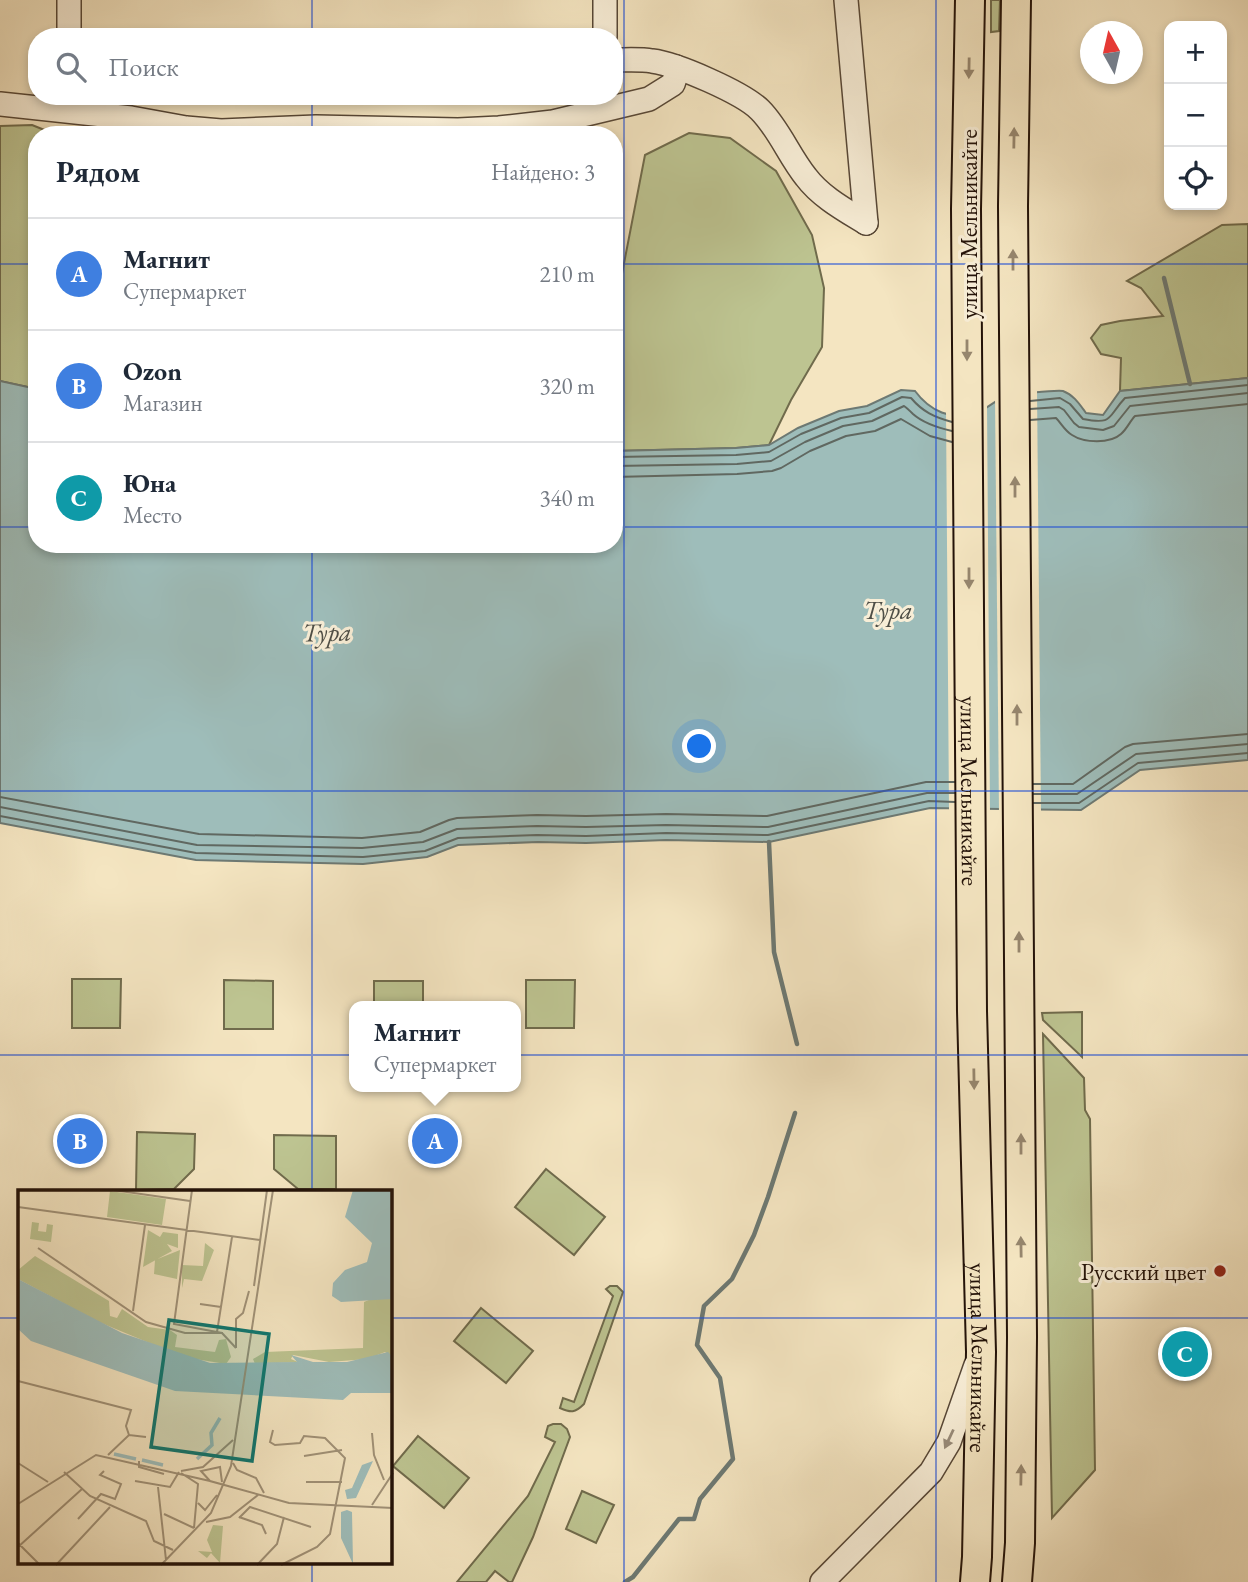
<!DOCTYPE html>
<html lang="ru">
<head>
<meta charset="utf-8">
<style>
  :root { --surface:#fff; --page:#f6f6f7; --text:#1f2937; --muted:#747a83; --line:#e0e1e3; --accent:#8f2418 }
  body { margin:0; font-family:"EB Garamond",serif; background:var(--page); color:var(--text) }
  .controls { position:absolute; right:21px; top:21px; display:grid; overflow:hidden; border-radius:14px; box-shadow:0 4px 10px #0003 }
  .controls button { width:63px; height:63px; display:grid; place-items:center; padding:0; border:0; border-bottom:2px solid var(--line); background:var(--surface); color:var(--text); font:35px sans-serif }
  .compass { position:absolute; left:1080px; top:21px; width:63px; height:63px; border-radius:50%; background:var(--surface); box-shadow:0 4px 10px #0003; rotate:352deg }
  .you { position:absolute; left:700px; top:747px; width:24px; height:24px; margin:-18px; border:5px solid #fff; border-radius:50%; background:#1a73e8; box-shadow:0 0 0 10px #1a73e833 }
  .badge { display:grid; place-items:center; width:46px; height:46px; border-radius:50%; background:var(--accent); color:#fff; font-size:23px; font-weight:700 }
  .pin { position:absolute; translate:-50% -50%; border:4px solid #fff; box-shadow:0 2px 7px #0006 }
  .popup { position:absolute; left:349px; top:1001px; width:172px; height:91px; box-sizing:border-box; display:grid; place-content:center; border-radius:14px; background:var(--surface); filter:drop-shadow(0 2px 5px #0005); font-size:23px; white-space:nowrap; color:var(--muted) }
  .popup b { font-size:26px; color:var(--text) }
  .popup::after { content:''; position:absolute; left:50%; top:100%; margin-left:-14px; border:14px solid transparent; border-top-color:var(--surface) }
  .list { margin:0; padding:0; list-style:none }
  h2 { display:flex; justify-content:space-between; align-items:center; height:91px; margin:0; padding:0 28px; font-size:30px }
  h2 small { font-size:23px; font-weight:400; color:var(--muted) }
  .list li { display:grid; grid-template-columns:46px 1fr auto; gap:21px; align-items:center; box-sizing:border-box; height:112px; padding:0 28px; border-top:2px solid var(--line) }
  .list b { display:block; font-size:26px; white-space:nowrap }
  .list p { margin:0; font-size:23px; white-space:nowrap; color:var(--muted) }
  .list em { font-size:23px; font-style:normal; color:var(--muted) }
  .icon { flex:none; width:38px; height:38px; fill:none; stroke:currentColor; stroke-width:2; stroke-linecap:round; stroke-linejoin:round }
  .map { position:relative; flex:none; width:1248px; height:1582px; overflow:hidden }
  .search { position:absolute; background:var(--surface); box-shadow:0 4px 10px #0003; left:28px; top:28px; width:595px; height:77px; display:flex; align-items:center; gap:18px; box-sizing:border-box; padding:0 24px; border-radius:28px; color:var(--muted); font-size:26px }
  .panel { position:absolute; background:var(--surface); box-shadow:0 4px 10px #0003; left:28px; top:126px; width:595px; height:427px; border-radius:28px }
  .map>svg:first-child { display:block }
  .green { fill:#bdc491; stroke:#706b4c; stroke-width:2 }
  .water { fill:#9ebdba; stroke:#6d7973; stroke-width:2 }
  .pier { fill:#f4e5c1 }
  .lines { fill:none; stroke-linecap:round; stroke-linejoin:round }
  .shore { stroke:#606861; stroke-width:2 }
  .stream { stroke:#6d7973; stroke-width:4.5 }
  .minor-casing { stroke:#574736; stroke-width:26 }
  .major-casing { stroke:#231208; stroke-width:32 }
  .minor { stroke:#f8eed7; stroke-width:23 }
  .major { stroke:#f4e5c1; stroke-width:28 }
  .oneway { fill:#96866e }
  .oneway2 { fill:#988b7a }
  .grid { fill:none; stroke:#1d4ed8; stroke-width:2; stroke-opacity:0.55 }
  .poi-dot { fill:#8f2418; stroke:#f8eed7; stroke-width:2.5 }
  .labels { text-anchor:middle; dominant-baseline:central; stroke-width:6; stroke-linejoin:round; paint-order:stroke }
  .street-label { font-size:24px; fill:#231208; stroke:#f8eed7 }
  .poi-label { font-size:24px; fill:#231208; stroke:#f8eed7; text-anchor:end }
  .water-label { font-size:26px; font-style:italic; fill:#4e4e46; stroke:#f8eed7 }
  .inset-river { fill:none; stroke:#9ebdba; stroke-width:3.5 }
  .inset-road { fill:none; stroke:#a09177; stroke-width:2 }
  .view { fill:#0f766e; fill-opacity:0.15; stroke:#0f766e; stroke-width:3.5 }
  .inset-edge { fill:none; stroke:#231208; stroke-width:3.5 }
</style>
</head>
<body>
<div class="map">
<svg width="1248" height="1582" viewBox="0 0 1248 1582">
  <rect width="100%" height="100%" fill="#f4e5c1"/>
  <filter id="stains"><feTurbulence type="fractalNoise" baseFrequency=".00286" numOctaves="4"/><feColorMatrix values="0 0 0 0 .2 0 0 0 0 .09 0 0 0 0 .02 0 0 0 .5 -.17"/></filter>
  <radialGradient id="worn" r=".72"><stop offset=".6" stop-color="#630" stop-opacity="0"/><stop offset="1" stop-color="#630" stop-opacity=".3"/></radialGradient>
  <g class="green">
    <path d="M991,0H1000L999,31L991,32Z"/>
    <path d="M32,125L57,135H37V389L0,381V126Z"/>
    <path d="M689,133L730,138L776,171L812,235L824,288L822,347L791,400L769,445L736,448L614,451V315L645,155Z"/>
    <path d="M1248,224V378L1120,391L1121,358L1101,354L1091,338L1101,325L1120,321L1163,316L1141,288L1127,281L1222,225Z"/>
    <path d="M72,979H121L120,1028H72Z"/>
    <path d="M224,980L273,981V1029H224Z"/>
    <path d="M526,980H575L574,1028H526Z"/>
    <rect x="374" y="981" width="49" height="25"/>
    <path d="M1082,1012V1057L1043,1020L1042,1013Z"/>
    <path d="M1043,1034L1084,1078L1085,1110L1090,1119L1095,1470L1052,1518Z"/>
    <path d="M137,1132L195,1134L194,1169L174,1189L136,1190Z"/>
    <path d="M274,1135L336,1136V1189H298L274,1169Z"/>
    <path d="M546,1169L605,1217L574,1255L515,1207Z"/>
    <path d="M610,1286H617L623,1292L584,1404C575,1413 571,1413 560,1408L563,1398L574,1402L613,1296L606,1289Z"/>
    <path d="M481,1308L533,1351L506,1383L454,1341Z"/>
    <path d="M553,1424H561L567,1429L570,1437L533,1537L512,1582H509L495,1571L486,1582H457L528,1496L555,1442L545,1437L548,1426Z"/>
    <path d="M418,1436L469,1478L444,1508L393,1466Z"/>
    <path d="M582,1491L614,1505L596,1543L566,1529Z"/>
  </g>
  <path class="water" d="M1248,378V760L1140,770L1081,810L930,808L769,842L666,840L586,843L538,842L458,845L427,857L363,864L196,860L0,823V381L37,389V544H614V451L736,448L769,445L798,428L839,411L867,406L901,390L915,391C929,410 952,422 976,413C986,410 994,401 1004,397C1010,394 1057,390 1063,391C1074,395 1080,405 1086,413L1103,415L1120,391Z"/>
  <g class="pier">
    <path d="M1037,389L1041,813H999L995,398L1005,392Z"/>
    <path d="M987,403L990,813L949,812L946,410L959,414L976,410Z"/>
  </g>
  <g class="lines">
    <g class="shore">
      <path d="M1030,401L1060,398L1070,404L1083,419C1114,425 1107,417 1125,398L1248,385"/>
      <path d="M1030,409L1059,407L1064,410L1074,423L1079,427L1103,430L1114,426L1130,406L1248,393"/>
      <path d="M1030,420L1056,418C1061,423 1065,431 1072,435C1084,443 1110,444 1121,434C1127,429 1130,421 1135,416L1248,404"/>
      <path d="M614,457L736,455L769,452L801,434L841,418L869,413L902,397L911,398C923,412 934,417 952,422"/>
      <path d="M614,466L737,464L771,461L805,442L843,426L872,421L904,406C907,408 910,411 913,414C923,423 939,428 952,431"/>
      <path d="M614,477L737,474L772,471L781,468L810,451L846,436L875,431L901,419L930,436L952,442"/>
      <path d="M1033,784H1073L1125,747L1133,744L1248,734"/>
      <path d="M1033,794H1077L1136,754L1248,744"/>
      <path d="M0,797L199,834L362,838L420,832L449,820L457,818L537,815L586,816L666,814L767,816L926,782H955"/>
      <path d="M1033,803H1079L1138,763L1248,753"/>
      <path d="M0,807L197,845L362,848L423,842L457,829L537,826L586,827L666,825L768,827L927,793H955"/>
      <path d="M0,816L196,853L363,857L425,851L458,838L537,835L586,836L666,833L768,835L929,801L955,802"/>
    </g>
    <g class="stream">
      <path d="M1164,278L1190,384"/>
      <path d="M769,842L774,952L797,1044"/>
      <path d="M625,1582L633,1577L679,1519H694L700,1499L733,1459L720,1378L697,1345L704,1306L732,1279L754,1235L768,1197L795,1113"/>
    </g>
    <g class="minor-casing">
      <g id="minor">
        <path d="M846,0L866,223"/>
        <path d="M69,37V0"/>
        <path d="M605,37V0"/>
        <path d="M614,60C627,60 640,59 652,61C677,64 743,93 760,110C779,129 789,156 806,177C821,197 845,210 866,223"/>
        <path d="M0,104L131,118L186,128L221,131L316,127L458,130L499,128L553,122L649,99L673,84L676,75V67"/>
        <path d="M822,1582L931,1472L949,1442L976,1365"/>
      </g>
    </g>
    <g class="major-casing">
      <g id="major">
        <path id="s1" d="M970,0L966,209L972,1011L981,1352L977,1557L975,1582"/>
        <path d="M1016,0L1013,206L1022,1337L1020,1543L1017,1582"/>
      </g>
    </g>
    <use href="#minor" class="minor"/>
    <use href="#major" class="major"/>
  </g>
  <defs><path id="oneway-solid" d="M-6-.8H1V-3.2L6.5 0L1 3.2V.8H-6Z" transform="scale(1.75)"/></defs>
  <g class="oneway">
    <use href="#oneway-solid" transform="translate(969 68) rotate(91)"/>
    <use href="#oneway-solid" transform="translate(1014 138) rotate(-89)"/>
    <use href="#oneway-solid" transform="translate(1013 260) rotate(-90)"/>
    <use href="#oneway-solid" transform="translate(967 350) rotate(90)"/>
    <use href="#oneway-solid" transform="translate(1015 487) rotate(-90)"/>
    <use href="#oneway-solid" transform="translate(969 578) rotate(90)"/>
    <use href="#oneway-solid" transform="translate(1017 715) rotate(-90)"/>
    <use href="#oneway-solid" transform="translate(1019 942) rotate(-90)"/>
    <use href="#oneway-solid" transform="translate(974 1079) rotate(89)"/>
    <use href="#oneway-solid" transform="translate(1021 1144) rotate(-90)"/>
    <use href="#oneway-solid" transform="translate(1021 1247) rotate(-91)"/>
    <use href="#oneway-solid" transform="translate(1021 1475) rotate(-89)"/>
  </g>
  <use class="oneway2" href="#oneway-solid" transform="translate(949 1439) rotate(115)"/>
  <path class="grid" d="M312,0V37M624,0V1582M936,0V1582M312,96V135M0,264H37M614,264H1248M0,527H37M614,527H1248M312,544V1192M0,791H1248M0,1055H1248M0,1318H19M390,1318H1248M312,1563V1582"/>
  <circle class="poi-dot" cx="1220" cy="1271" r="7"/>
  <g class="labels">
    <g class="street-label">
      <text transform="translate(968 224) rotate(-90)">улица Мельникайте</text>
      <text stroke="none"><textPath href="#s1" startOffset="791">улица Мельникайте</textPath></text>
      <text stroke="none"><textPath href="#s1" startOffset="1358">улица Мельникайте</textPath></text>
    </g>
    <g class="poi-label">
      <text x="1206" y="1271">Русский цвет</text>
    </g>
    <g class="water-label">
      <text x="888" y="610">Тура</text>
      <text transform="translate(327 632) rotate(-1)">Тура</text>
    </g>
  </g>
  <g transform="translate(18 1190)">
    <rect width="374" height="374" fill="#f4e5c1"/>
    <path d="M92,1L148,9L144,35L89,27ZM14,32L21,33L20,41L28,42L29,34L35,35L33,52L12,49ZM130,40L142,47L145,42L160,44V58L149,54L154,61L125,77ZM187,53L196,60L184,91L166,89L164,98V75L185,76ZM162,60L159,89L136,84L137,70ZM17,66L91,111L92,126L99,128L104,119L130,137L152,140L159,145L157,157L197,162L201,150L208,149L213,167L208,174L165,167L81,132L0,89V80ZM358,107L374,109V166L367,162L349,169L311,172L275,165L273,169L280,172L237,174L235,169L247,162L345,158L346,112ZM195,335L205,336L202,373L193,363L189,368L180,361L194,362L189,350Z" fill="#bdc491"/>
    <path d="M335,0H374V109L323,112L314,106L315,93L327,80L349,72L354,53L327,27ZM0,89L104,143L192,173L279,172L273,165L295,172H329L370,162L374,166V203H333L325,210L157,201L13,151L0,139ZM355,271L338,308L329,309L327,300L334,298L344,275ZM329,320L334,322L335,374L323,348V322Z" fill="#9ebdba"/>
    <path class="inset-river" d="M96,264L118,269M179,269L194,255L193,243L202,228M124,270L145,275"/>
    <path class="inset-road" d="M95,0L172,11M174,0L156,134L204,143L218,158M0,17L242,50M20,58L128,132L167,143H205M236,96L249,0M182,114L203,117M115,121L127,35M199,142L214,47M218,158V129L225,123L231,101M0,191L113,220L108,236L111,245M255,240L252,252L257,255L282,253L286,246L307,248L327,268L312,344L299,357L263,375M354,243L356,265L366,290M90,265L111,245L128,247M286,266L324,260M121,271V277L146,284M0,273L30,292M215,273L219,280L238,288L246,303M163,281L185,277L215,250M46,282L72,306L128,331L136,351L155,360M163,283L180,294L176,338M117,291L152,297L161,282M204,292L202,277L183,281L192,291L271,313L375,318M288,292H324M140,297L148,370M180,313L187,320L199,305M0,314L78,265L192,291M354,315L375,283M146,324L176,338M221,327L244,335L248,344M221,328L232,317L293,337M60,329L83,304L97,309L103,294L82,285L86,281M188,332L212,327L240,305M0,353L22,375M0,357L64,299M38,375L92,317M143,375L193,323L213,276L255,0M239,375L259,354L266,327"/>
    <path class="view" d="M151,130L251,144L234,271L133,257Z"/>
    <rect width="374" height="374" class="inset-edge"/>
  </g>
  <rect width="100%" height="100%" filter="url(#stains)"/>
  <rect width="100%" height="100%" fill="url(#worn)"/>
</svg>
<div class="controls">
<button>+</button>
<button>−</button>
<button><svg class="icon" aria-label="locate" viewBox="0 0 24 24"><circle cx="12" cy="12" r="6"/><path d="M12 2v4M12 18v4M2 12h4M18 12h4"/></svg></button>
</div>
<svg class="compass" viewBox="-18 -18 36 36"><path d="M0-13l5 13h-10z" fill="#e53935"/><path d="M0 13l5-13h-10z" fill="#747a83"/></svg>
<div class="you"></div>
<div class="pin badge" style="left:435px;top:1141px;background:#3f7fe0">A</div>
<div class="popup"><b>Магнит</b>Супермаркет</div>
<div class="pin badge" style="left:80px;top:1141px;background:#3f7fe0">B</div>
<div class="pin badge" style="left:1185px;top:1354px;background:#0f9aa8">C</div>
<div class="search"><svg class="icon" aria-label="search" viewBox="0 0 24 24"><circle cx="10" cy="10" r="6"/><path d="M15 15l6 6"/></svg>Поиск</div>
<section class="panel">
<h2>Рядом<small>Найдено: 3</small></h2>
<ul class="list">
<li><span class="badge" style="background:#3f7fe0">A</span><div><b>Магнит</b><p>Супермаркет</p></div><em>210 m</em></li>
<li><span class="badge" style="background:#3f7fe0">B</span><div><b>Ozon</b><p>Магазин</p></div><em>320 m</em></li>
<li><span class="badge" style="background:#0f9aa8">C</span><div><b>Юна</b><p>Место</p></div><em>340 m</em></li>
</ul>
</section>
</div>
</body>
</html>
